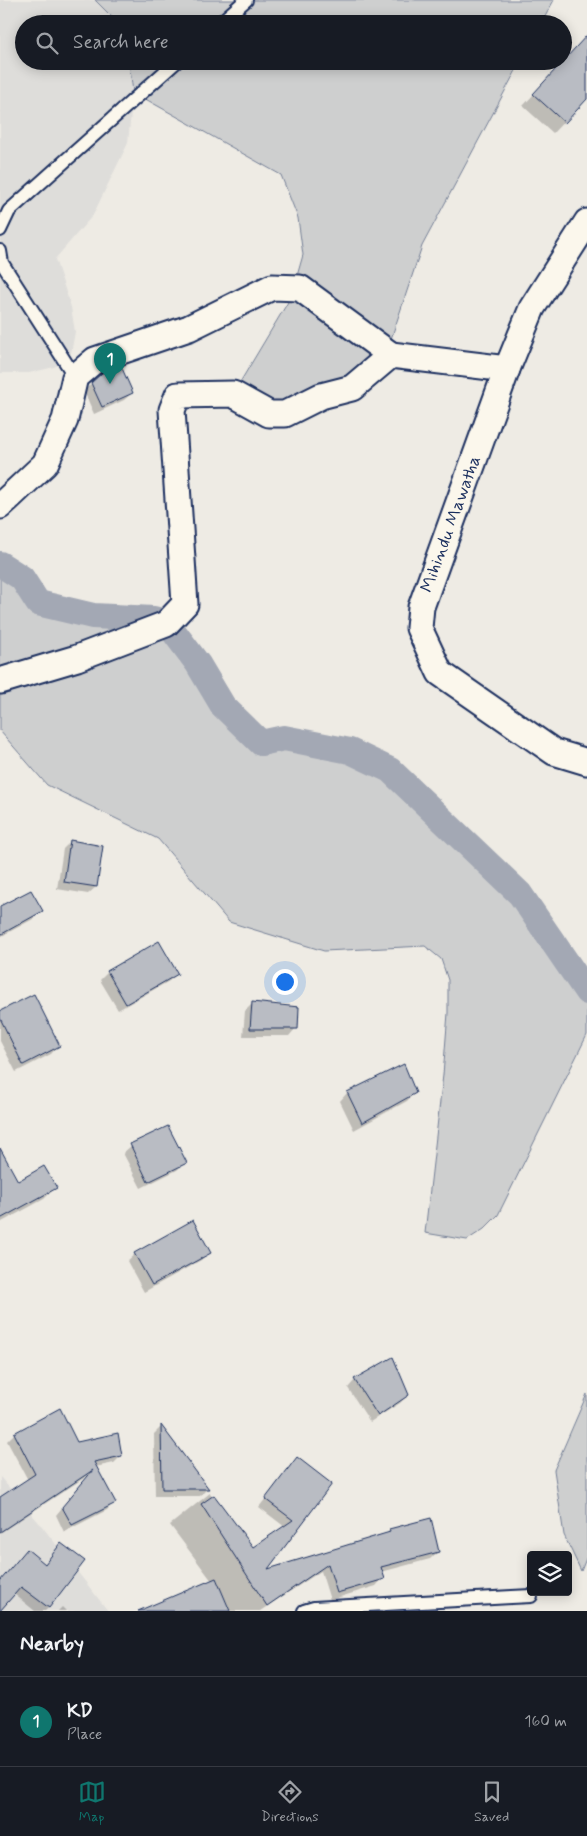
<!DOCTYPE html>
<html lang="en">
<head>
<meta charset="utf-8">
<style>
  :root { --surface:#171b24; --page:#242831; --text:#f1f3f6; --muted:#9ea1a6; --line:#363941; --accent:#0f766e }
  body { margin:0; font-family:Mynerve,sans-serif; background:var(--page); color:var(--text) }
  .controls { position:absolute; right:15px; bottom:15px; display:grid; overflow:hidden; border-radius:5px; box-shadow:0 2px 12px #0003 }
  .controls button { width:45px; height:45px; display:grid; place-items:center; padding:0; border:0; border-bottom:1px solid var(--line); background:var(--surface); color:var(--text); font:25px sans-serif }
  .you { position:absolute; left:284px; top:981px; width:18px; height:18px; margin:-12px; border:4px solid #fff; border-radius:50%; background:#1a73e8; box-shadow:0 0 0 8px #1a73e833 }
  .badge { display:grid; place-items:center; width:32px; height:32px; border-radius:50%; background:var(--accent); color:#fff; font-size:16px; font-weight:700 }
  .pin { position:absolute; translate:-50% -41px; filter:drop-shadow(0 1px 2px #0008) }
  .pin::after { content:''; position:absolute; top:26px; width:18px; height:15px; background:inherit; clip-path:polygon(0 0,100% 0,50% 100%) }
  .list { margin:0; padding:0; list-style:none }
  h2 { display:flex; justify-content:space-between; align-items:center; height:65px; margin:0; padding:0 20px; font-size:21px }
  h2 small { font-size:16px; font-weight:400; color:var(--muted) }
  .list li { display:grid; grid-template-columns:32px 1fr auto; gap:15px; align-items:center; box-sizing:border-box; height:90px; padding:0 20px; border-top:1px solid var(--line) }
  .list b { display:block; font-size:19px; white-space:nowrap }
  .list p { margin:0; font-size:16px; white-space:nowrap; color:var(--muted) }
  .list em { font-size:16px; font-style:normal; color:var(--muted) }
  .icon { flex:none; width:28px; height:28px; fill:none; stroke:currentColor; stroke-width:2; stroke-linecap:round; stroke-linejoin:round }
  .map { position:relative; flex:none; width:587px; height:1611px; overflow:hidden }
  .search { position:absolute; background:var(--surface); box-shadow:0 2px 12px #0003; left:15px; right:15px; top:15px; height:55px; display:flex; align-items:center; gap:12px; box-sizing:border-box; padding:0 18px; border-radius:28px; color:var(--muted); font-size:19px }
  .sheet { height:155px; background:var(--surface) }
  nav { display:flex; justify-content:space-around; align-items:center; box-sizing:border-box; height:70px; border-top:1px solid var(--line); background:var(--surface); font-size:14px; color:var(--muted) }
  nav a { display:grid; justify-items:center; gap:2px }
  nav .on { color:var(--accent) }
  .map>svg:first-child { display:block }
  .built { fill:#deddda }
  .green { fill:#cecfcf; stroke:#747f96 }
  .shadow { fill:#0003 }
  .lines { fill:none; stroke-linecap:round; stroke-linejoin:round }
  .canal { stroke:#a3a8b4; stroke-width:26 }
  .building { fill:#b9bcc3; stroke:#1b2f5e }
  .lane-casing { stroke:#1b2f5e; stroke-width:16 }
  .street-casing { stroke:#1b2f5e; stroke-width:29 }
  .lane { stroke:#fbf7ec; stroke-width:12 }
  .street { stroke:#fbf7ec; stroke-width:25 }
  .labels { text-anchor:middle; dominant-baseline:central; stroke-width:5; stroke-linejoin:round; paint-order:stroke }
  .street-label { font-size:18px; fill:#1b2f5e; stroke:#fbf7ec }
</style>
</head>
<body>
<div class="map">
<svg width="587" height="1611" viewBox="0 0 587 1611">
  <rect width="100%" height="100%" fill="#eeebe4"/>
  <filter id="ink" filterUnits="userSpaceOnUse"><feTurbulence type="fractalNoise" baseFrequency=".02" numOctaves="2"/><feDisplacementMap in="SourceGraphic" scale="10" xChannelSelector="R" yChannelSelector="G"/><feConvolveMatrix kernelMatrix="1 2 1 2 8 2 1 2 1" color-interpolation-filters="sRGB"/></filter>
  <g filter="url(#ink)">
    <g class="built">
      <path d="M0,0H95L112,17L115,24H24V61H129L133,92L128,143L93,215L55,259L71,307L75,332L71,353L63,362L54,367L29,373H0Z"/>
      <path d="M0,1477L41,1525L108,1611H0Z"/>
    </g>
    <g class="green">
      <path d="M95,0H554L541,24H115L112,17Z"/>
      <path d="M129,61H521L422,246L385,357L285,414L233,394L291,297L303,255L298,218L281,175L133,92Z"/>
      <path d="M0,557L22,578L39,603L93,616L154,619L176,631L198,664L223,706L261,743L284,738L350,751L390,770L520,894L584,986L587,992V1035L498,1215L484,1229L467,1240L425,1233L443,1075L448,1013V980L441,959L425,946L324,951L229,922L158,839L47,785L0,731Z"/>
      <path d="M587,1394V1556L581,1571L564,1535L554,1470Z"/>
    </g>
    <g class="shadow">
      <path d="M587,53V97L553,133L523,106L568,57Z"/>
      <path d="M91,384L132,393L124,400L94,414L84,391Z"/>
      <path d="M71,841L96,887L88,894L57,889L63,849Z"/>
      <path d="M0,908L41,911L33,919L0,937Z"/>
      <path d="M108,972L177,974L169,981L118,1010L100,980Z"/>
      <path d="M252,1004L296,1028L289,1036H243L245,1011Z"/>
      <path d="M0,1012L58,1046L51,1054L16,1072L0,1041Z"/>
      <path d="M403,1066L414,1093L407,1101L354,1130L340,1101L347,1093Z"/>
      <path d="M131,1146L185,1162L177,1170L141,1188L123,1153Z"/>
      <path d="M0,1164L18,1182L55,1188L44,1199L0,1223Z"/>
      <path d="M209,1252L201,1260L144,1292L127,1261L135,1254Z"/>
      <path d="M355,1380L408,1395L400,1403L370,1422L348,1388Z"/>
      <path d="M59,1410L77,1443L121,1456L114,1463L95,1467L114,1502L107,1510L64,1532L56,1515L90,1474L0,1533V1499L28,1480L7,1441L14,1434Z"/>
      <path d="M161,1427L207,1489L200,1496H155L154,1434Z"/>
      <path d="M297,1459L330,1484L265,1572L386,1534L390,1530L438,1552L430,1559L381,1572L383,1578L376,1586L330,1600L321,1571L260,1611H163L212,1581L170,1525L210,1493L252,1549L285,1527L259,1507Z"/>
      <path d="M61,1544L83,1562L48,1608L45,1611H35L14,1594L0,1611V1582L44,1565Z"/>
      <path d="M62,1607L66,1611H58Z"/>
    </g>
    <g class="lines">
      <g class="canal">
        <path d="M0,564L22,578L38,603L93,616L154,619L162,621"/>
        <path d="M174,632L198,664L223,706L261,743L284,738L350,751L390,770L520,894L587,992"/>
      </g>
    </g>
    <g class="building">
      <path d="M587,35V99L565,123L533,94Z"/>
      <path d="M121,366L133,393L102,407L91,383L102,373Z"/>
      <path d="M70,840L103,846L97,887L64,882Z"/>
      <path d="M31,890L43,911L0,935V906Z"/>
      <path d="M159,941L178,974L126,1004L107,971Z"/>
      <path d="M34,994L60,1046L23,1065L0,1018V1011Z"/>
      <path d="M252,1002L299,1007L298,1029H250Z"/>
      <path d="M404,1064L416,1093L362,1123L347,1092Z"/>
      <path d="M168,1126L187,1163L148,1182L130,1144Z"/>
      <path d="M0,1148L18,1181L44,1166L57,1188L0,1219Z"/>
      <path d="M193,1220L211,1253L152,1285L134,1253Z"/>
      <path d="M393,1357L409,1395L378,1416L354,1379Z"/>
      <path d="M60,1408L77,1442L118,1433L122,1456L94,1462L116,1503L72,1525L62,1507L93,1470L0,1532V1497L35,1474L14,1433Z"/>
      <path d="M161,1425L209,1489H162Z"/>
      <path d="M297,1457L332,1484L268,1569L390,1532L389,1529L431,1518L439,1552L381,1567L385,1579L337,1593L328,1564L267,1606L201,1504L214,1495L253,1547L293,1520L265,1499Z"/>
      <path d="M61,1543L85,1561L49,1608L21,1587L0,1611V1581L27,1549L45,1564Z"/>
      <path d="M216,1578L230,1611H138Z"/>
    </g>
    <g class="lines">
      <g class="lane-casing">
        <g id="lane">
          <path d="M219,24L246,0"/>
          <path d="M0,230L9,211L177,61"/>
          <path d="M0,251L2,263L75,377"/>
          <path d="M304,1611L314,1608L531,1596"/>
        </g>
      </g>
      <g class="street-casing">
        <g id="street">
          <path d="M587,222L532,308L507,369L421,607L419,628L440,673L554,752L587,762"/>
          <path d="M0,506L45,464L65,420L75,377L95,360L189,328L272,287L300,288L391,355"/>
          <path d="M0,681L77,658L166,624L185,604L172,410L178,395L233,394L269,414H285L321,396L352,388L391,355L507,369"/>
        </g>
      </g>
      <use href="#lane" class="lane"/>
      <use href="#street" class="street"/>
    </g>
  </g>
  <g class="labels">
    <g class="street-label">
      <text transform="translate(451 524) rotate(-70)">Mihindu Mawatha</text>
    </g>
  </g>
</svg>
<div class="controls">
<button><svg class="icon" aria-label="layers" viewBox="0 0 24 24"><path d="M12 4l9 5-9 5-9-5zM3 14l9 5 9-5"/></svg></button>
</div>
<div class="you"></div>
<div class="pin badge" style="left:110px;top:384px">1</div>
<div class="search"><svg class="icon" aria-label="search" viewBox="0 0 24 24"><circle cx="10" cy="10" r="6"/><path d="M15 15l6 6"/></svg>Search here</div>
</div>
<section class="sheet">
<h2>Nearby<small></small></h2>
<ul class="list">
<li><span class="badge">1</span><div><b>KD</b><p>Place</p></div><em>160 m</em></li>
</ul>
</section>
<nav>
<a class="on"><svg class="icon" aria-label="map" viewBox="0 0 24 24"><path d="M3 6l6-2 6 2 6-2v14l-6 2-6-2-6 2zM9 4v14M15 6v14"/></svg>Map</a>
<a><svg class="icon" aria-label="directions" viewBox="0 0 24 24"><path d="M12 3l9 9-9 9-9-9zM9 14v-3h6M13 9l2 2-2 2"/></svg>Directions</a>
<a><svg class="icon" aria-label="saved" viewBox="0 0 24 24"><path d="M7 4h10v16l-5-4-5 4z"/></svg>Saved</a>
</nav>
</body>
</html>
